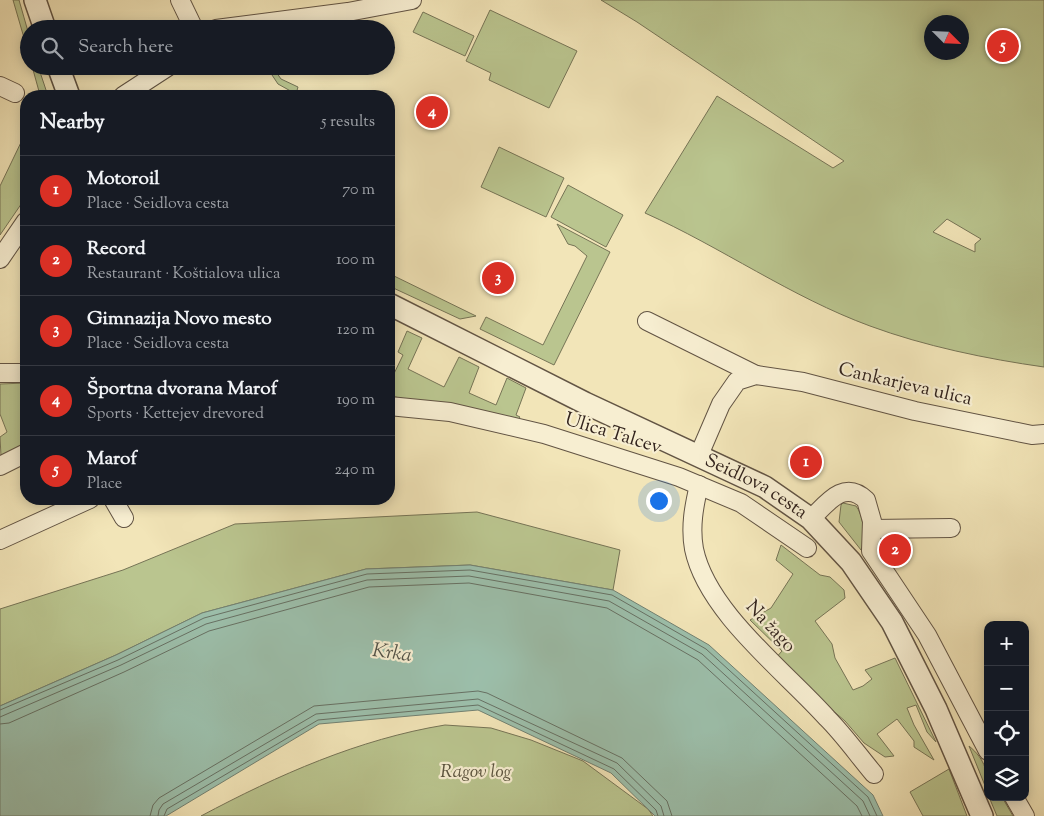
<!DOCTYPE html>
<html lang="en">
<head>
<meta charset="utf-8">
<style>
  :root { --surface:#171b24; --page:#20242c; --text:#f1f3f6; --muted:#9ea1a6; --line:#363941; --accent:#d93025 }
  body { margin:0; font-family:"Sorts Mill Goudy",serif; background:var(--page); color:var(--text) }
  .controls { position:absolute; right:15px; bottom:15px; display:grid; overflow:hidden; border-radius:10px; box-shadow:0 2px 12px #0003 }
  .controls button { width:45px; height:45px; display:grid; place-items:center; padding:0; border:0; border-bottom:1px solid var(--line); background:var(--surface); color:var(--text); font:25px sans-serif }
  .compass { position:absolute; left:924px; top:15px; width:45px; height:45px; border-radius:50%; background:var(--surface); box-shadow:0 2px 12px #0003; rotate:114deg }
  .you { position:absolute; left:658px; top:500px; width:18px; height:18px; margin:-12px; border:4px solid #fff; border-radius:50%; background:#1a73e8; box-shadow:0 0 0 8px #1a73e833 }
  .badge { display:grid; place-items:center; width:32px; height:32px; border-radius:50%; background:var(--accent); color:#fff; font-size:16px; font-weight:700 }
  .pin { position:absolute; translate:-50% -50%; border:2px solid #fff; box-shadow:0 1px 5px #0006 }
  .list { margin:0; padding:0; list-style:none }
  h2 { display:flex; justify-content:space-between; align-items:center; height:65px; margin:0; padding:0 20px; font-size:21px }
  h2 small { font-size:16px; font-weight:400; color:var(--muted) }
  .list li { display:grid; grid-template-columns:32px 1fr auto; gap:15px; align-items:center; box-sizing:border-box; height:70px; padding:0 20px; border-top:1px solid var(--line) }
  .list b { display:block; font-size:19px; white-space:nowrap }
  .list p { margin:0; font-size:16px; white-space:nowrap; color:var(--muted) }
  .list em { font-size:16px; font-style:normal; color:var(--muted) }
  .icon { flex:none; width:28px; height:28px; fill:none; stroke:currentColor; stroke-width:2; stroke-linecap:round; stroke-linejoin:round }
  .map { position:relative; flex:none; width:1044px; height:816px; overflow:hidden }
  .search { position:absolute; background:var(--surface); box-shadow:0 2px 12px #0003; left:20px; top:20px; width:375px; height:55px; display:flex; align-items:center; gap:12px; box-sizing:border-box; padding:0 18px; border-radius:28px; color:var(--muted); font-size:19px }
  .panel { position:absolute; background:var(--surface); box-shadow:0 2px 12px #0003; left:20px; top:90px; width:375px; height:415px; border-radius:20px }
  .map>svg:first-child { display:block }
  .green { fill:#bac58f; stroke:#767456; fill-rule:evenodd }
  .water { fill:#9cbfab; stroke:#728172 }
  .lines { fill:none; stroke-linecap:round; stroke-linejoin:round }
  .shore { stroke:#677164; stroke-width:1 }
  .minor-casing { stroke:#625444; stroke-width:20 }
  .tertiary-casing { stroke:#625444; stroke-width:24 }
  .minor { stroke:#f7eed1; stroke-width:18 }
  .tertiary { stroke:#f7eed1; stroke-width:21 }
  .labels { text-anchor:middle; dominant-baseline:central; stroke-width:4.5; stroke-linejoin:round; paint-order:stroke }
  .street-label { font-size:19px; fill:#32231d; stroke:#f7eed1 }
  .park-label { font-size:19px; font-style:italic; fill:#5b543f; stroke:#f7eed1 }
  .water-label { font-size:20px; font-style:italic; fill:#525248; stroke:#f7eed1 }
</style>
</head>
<body>
<div class="map">
<svg width="1044" height="816" viewBox="0 0 1044 816">
  <rect width="100%" height="100%" fill="#f2e5b8"/>
  <filter id="stains"><feTurbulence type="fractalNoise" baseFrequency=".004" numOctaves="4"/><feColorMatrix values="0 0 0 0 .2 0 0 0 0 .09 0 0 0 0 .02 0 0 0 .5 -.17"/></filter>
  <radialGradient id="worn" r=".72"><stop offset=".6" stop-color="#630" stop-opacity="0"/><stop offset="1" stop-color="#630" stop-opacity=".3"/></radialGradient>
  <g class="green">
    <path d="M13,0H19L29,35V55Z"/>
    <path d="M601,0H1044V367C987,359 924,346 870,326C791,297 721,247 645,213L717,96L833,168L844,161L637,22ZM932,22H962V52H932ZM947,219L981,239L975,244V252L933,232Z"/>
    <path d="M490,10L577,51L549,108L489,80L491,73L466,61Z"/>
    <path d="M423,12L474,36L465,56L413,32Z"/>
    <path d="M349,17L352,24L349,29L322,28L323,21Z"/>
    <path d="M32,66H38L48,96L40,95Z"/>
    <path d="M266,66H272L281,79L298,87L296,94L278,84Z"/>
    <path d="M26,132V197L0,235V186Z"/>
    <path d="M499,147L564,178L546,217L481,187Z"/>
    <path d="M568,185L623,215L606,247L551,217Z"/>
    <path d="M557,224L610,252L554,365L480,329L486,317L543,345L587,256L575,246L568,244Z"/>
    <path d="M389,273L392,275L476,316L460,319L389,286Z"/>
    <path d="M407,331L422,338L408,369L444,387L459,357L479,367L469,393L496,405L507,378L526,388L516,415L520,417L516,422L469,410L389,396V384L403,355L398,352Z"/>
    <path d="M26,383V443L1,456L0,437L7,432L0,414V384Z"/>
    <path d="M843,503L856,506C863,514 867,540 861,550L839,522L841,505Z"/>
    <path d="M477,512L620,550L613,590L470,565L366,569L202,613L116,655L0,706V609L123,570L235,524Z"/>
    <path d="M781,545L820,575L830,577L844,590L845,598L815,621L832,644L835,658L853,690L863,686L872,679L865,670L895,658L936,742L927,732L916,705L907,708L914,725L934,760L914,747V741L897,719L877,734L894,756L885,757L864,743L845,721L774,660L782,651L750,620L771,608L793,574L776,560Z"/>
    <path d="M445,725L491,728L531,740L583,761L648,809L653,816H201C278,775 359,739 445,725Z"/>
    <path d="M969,746C986,760 988,773 988,793Z"/>
    <path d="M949,769L967,816H923L910,792Z"/>
    <path d="M989,797H1002L1013,816H997Z"/>
  </g>
  <path class="water" d="M470,565L613,590L709,645L873,795L883,816H655L611,773L478,710L319,724L166,816H0V706L116,655L202,613L366,569Z"/>
  <g class="lines">
    <g class="shore">
      <path d="M0,710L118,660L204,618L367,574L470,570L612,595L706,649L868,797L877,816"/>
      <path d="M0,717L121,665L206,624L367,580L469,576L609,601L702,654L863,801L870,816"/>
      <path d="M0,724L9,723L124,672L209,631L369,587L469,583L607,608L698,660L857,806L862,816"/>
      <path d="M150,816L153,805L159,798L314,706L478,691L487,693L622,758L667,801L672,816"/>
      <path d="M158,816L159,810L163,804L316,714L478,699L617,763L661,806L664,816"/>
      <path d="M164,816L167,809L318,720L478,705L614,769L656,810L658,816"/>
    </g>
    <g class="minor-casing">
      <g id="minor">
        <path d="M180,0L194,29"/>
        <path d="M216,29L348,12L412,0"/>
        <path d="M0,86L15,93"/>
        <path d="M123,96L169,66"/>
        <path d="M0,259L26,221"/>
        <path d="M647,321L756,375"/>
        <path d="M0,373H26"/>
        <path d="M389,406L450,412L544,434L679,477L741,503L807,548"/>
        <path d="M699,455L721,404L737,381L756,375L803,382L915,411L1032,435L1044,434"/>
        <path d="M0,466L26,453"/>
        <path d="M699,485C694,506 690,527 694,549C707,612 785,671 827,718C844,735 858,755 874,774"/>
        <path d="M113,499L124,518"/>
        <path d="M811,519C827,503 844,479 866,500L872,521L871,551L927,635L988,751"/>
        <path d="M872,529L951,528"/>
        <path d="M0,540L90,499"/>
        <path d="M1014,797L1025,816"/>
      </g>
    </g>
    <g class="tertiary-casing">
      <g id="tertiary">
        <path d="M35,0L45,29"/>
        <path d="M58,66L69,96"/>
        <path id="s1" d="M389,304L585,403L765,487L811,519L851,562L892,622L936,709L982,816"/>
      </g>
    </g>
    <use href="#minor" class="minor"/>
    <use href="#tertiary" class="tertiary"/>
  </g>
  <g class="labels">
    <g class="street-label">
      <text transform="translate(905 385) rotate(13)">Cankarjeva ulica</text>
      <text transform="translate(613 434) rotate(17)">Ulica Talcev</text>
      <text stroke="none"><textPath href="#s1" startOffset="410">Seidlova cesta</textPath></text>
      <text transform="translate(770 627) rotate(47)">Na žago</text>
    </g>
    <g class="park-label">
      <text x="476" y="772">Ragov log</text>
    </g>
    <g class="water-label">
      <text transform="translate(392 654) rotate(8)">Krka</text>
    </g>
  </g>
  <rect width="100%" height="100%" filter="url(#stains)"/>
  <rect width="100%" height="100%" fill="url(#worn)"/>
</svg>
<div class="controls">
<button>+</button>
<button>−</button>
<button><svg class="icon" aria-label="locate" viewBox="0 0 24 24"><circle cx="12" cy="12" r="6"/><path d="M12 2v4M12 18v4M2 12h4M18 12h4"/></svg></button>
<button><svg class="icon" aria-label="layers" viewBox="0 0 24 24"><path d="M12 4l9 5-9 5-9-5zM3 14l9 5 9-5"/></svg></button>
</div>
<svg class="compass" viewBox="-18 -18 36 36"><path d="M0-13l5 13h-10z" fill="#e53935"/><path d="M0 13l5-13h-10z" fill="#9ea1a6"/></svg>
<div class="you"></div>
<div class="pin badge" style="left:806px;top:462px">1</div>
<div class="pin badge" style="left:895px;top:550px">2</div>
<div class="pin badge" style="left:498px;top:278px">3</div>
<div class="pin badge" style="left:432px;top:112px">4</div>
<div class="pin badge" style="left:1003px;top:46px">5</div>
<div class="search"><svg class="icon" aria-label="search" viewBox="0 0 24 24"><circle cx="10" cy="10" r="6"/><path d="M15 15l6 6"/></svg>Search here</div>
<section class="panel">
<h2>Nearby<small>5 results</small></h2>
<ul class="list">
<li><span class="badge">1</span><div><b>Motoroil</b><p>Place · Seidlova cesta</p></div><em>70 m</em></li>
<li><span class="badge">2</span><div><b>Record</b><p>Restaurant · Koštialova ulica</p></div><em>100 m</em></li>
<li><span class="badge">3</span><div><b>Gimnazija Novo mesto</b><p>Place · Seidlova cesta</p></div><em>120 m</em></li>
<li><span class="badge">4</span><div><b>Športna dvorana Marof</b><p>Sports · Kettejev drevored</p></div><em>190 m</em></li>
<li><span class="badge">5</span><div><b>Marof</b><p>Place</p></div><em>240 m</em></li>
</ul>
</section>
</div>
</body>
</html>
